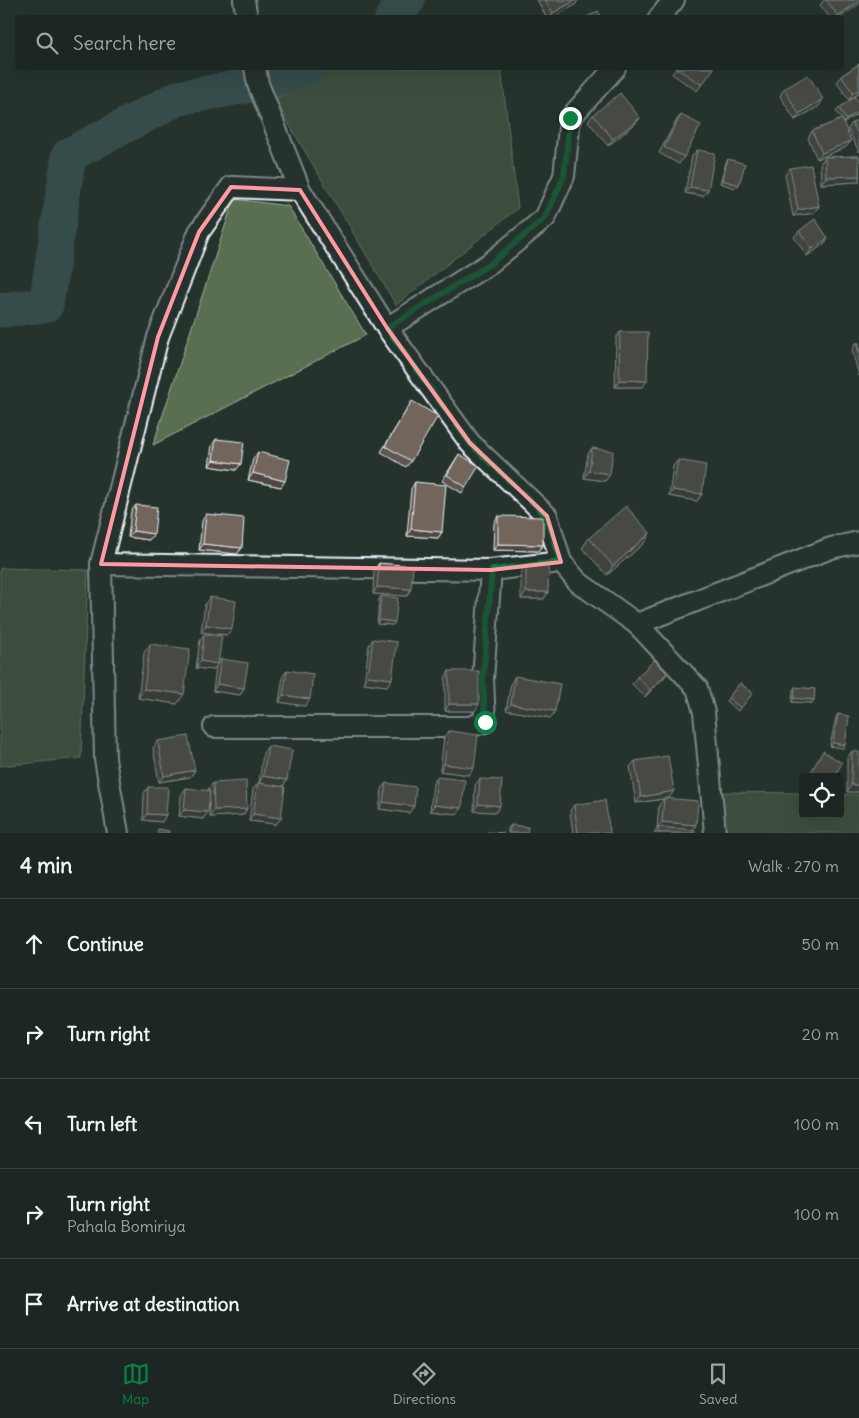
<!DOCTYPE html>
<html lang="en">
<head>
<meta charset="utf-8">
<style>
  :root { --surface:#1c2622; --page:#252e2a; --text:#f1f3f6; --muted:#a0a5a5; --line:#3a4340; --accent:#0b8043 }
  body { margin:0; font-family:Delius,sans-serif; background:var(--page); color:var(--text) }
  .controls { position:absolute; right:15px; bottom:15px; display:grid; overflow:hidden; border-radius:5px; box-shadow:0 5px 20px #0002 }
  .controls button { width:45px; height:45px; display:grid; place-items:center; padding:0; border:0; border-bottom:1px solid var(--line); background:var(--surface); color:var(--text); font:25px sans-serif }
  .stop { position:absolute; width:15px; height:15px; margin:-11px; border:4px solid #0b8043; border-radius:50%; background:#fff }
  .stop.end { background:#0b8043; border-color:#fff; box-shadow:0 1px 5px #0008 }
  .list { margin:0; padding:0; list-style:none }
  h2 { display:flex; justify-content:space-between; align-items:center; height:65px; margin:0; padding:0 20px; font-size:21px }
  h2 small { font-size:16px; font-weight:400; color:var(--muted) }
  .list li { display:grid; grid-template-columns:32px 1fr auto; gap:15px; align-items:center; box-sizing:border-box; height:90px; padding:0 20px; border-top:1px solid var(--line) }
  .list b { display:block; font-size:19px; white-space:nowrap }
  .list p { margin:0; font-size:16px; white-space:nowrap; color:var(--muted) }
  .list em { font-size:16px; font-style:normal; color:var(--muted) }
  .icon { flex:none; width:28px; height:28px; fill:none; stroke:currentColor; stroke-width:2; stroke-linecap:round; stroke-linejoin:round }
  .map { position:relative; flex:none; width:859px; height:833px; overflow:hidden }
  .search { position:absolute; background:var(--surface); box-shadow:0 5px 20px #0002; left:15px; right:15px; top:15px; height:55px; display:flex; align-items:center; gap:12px; box-sizing:border-box; padding:0 18px; border-radius:5px; color:var(--muted); font-size:19px }
  .sheet { height:515px; background:var(--surface) }
  nav { display:flex; justify-content:space-around; align-items:center; box-sizing:border-box; height:70px; border-top:1px solid var(--line); background:var(--surface); font-size:14px; color:var(--muted) }
  nav a { display:grid; justify-items:center; gap:2px }
  nav .on { color:var(--accent) }
  .map>svg:first-child { display:block }
  .green { fill:#5a6e51; stroke:#a1b0a4 }
  .lines { fill:none; stroke-linecap:round; stroke-linejoin:round }
  .river { stroke:#486c6e; stroke-width:35 }
  .minor-casing { stroke:#e8f1f8; stroke-width:24 }
  .minor { stroke:#26332d; stroke-width:20 }
  .wall { fill:#61574f; stroke:#e8f1f8 }
  .shaded-wall { fill:#4f4740; stroke:#e8f1f8 }
  .building { fill:#71655c; stroke:#e8f1f8 }
  .route { stroke:#0b8043; stroke-width:6 }
  .marked { fill:none; stroke:#ff9aa2; stroke-width:4; stroke-linejoin:round }
</style>
</head>
<body>
<div class="map">
<svg width="859" height="833" viewBox="0 0 859 833">
  <rect width="100%" height="100%" fill="#26332d"/>
  <filter id="ink" filterUnits="userSpaceOnUse"><feTurbulence type="fractalNoise" baseFrequency=".02" numOctaves="2"/><feDisplacementMap in="SourceGraphic" scale="10" xChannelSelector="R" yChannelSelector="G"/><feConvolveMatrix kernelMatrix="1 2 1 2 8 2 1 2 1" color-interpolation-filters="sRGB"/></filter>
  <g filter="url(#ink)">
    <g class="green">
      <path d="M333,68H501L518,208L396,305L274,99Z"/>
      <path d="M234,199L288,206L366,335L153,445Z"/>
      <path d="M0,568L88,570L81,758L0,766Z"/>
      <path d="M721,792L803,793V814H840V794L859,795V833H726Z"/>
    </g>
    <g class="lines">
      <g class="river">
        <path d="M392,18L408,0"/>
        <path d="M0,310L46,305L69,155L178,98L258,84L308,68"/>
      </g>
      <g class="minor-casing">
        <g id="minor">
          <path d="M244,0L247,18"/>
          <path d="M659,18L674,0"/>
          <path d="M255,68L258,84L300,190L387,328L470,443L547,516L561,562L578,582L637,624L697,688L704,712L715,833"/>
          <path d="M387,328L490,263L545,218L564,176L570,118L615,68"/>
          <path d="M101,564L491,570L561,562"/>
          <path d="M637,624L831,548L859,542"/>
          <path d="M214,727H469L485,722L483,679L491,570"/>
          <path d="M118,833L105,759L101,564L158,337L199,232L231,187L300,190"/>
        </g>
      </g>
      <use href="#minor" class="minor"/>
    </g>
    <g class="wall">
      <path d="M537,0H578L575,5L553,18H547Z"/>
      <path d="M824,0H859L840,18H830L820,5Z"/>
      <path d="M859,64V93L849,100L837,83L841,76Z"/>
      <path d="M676,68H714L697,91L672,74Z"/>
      <path d="M784,89L819,106L795,120L780,96Z"/>
      <path d="M859,103L844,123L842,120L851,141L846,147L817,159L808,138L812,131L842,119L836,112L839,108Z"/>
      <path d="M593,115L640,118L635,124L608,146L588,121Z"/>
      <path d="M681,115L684,157L679,164L659,153L676,121Z"/>
      <path d="M859,119V152L848,129L852,123Z"/>
      <path d="M697,150L703,196L685,193L692,156Z"/>
      <path d="M859,156V182L821,184L820,164L825,157Z"/>
      <path d="M728,159L736,188L720,183L726,162Z"/>
      <path d="M790,168L819,206L814,213L793,216L785,175Z"/>
      <path d="M799,231L828,238L824,244L807,256L794,237Z"/>
      <path d="M620,332L643,387H615L616,338Z"/>
      <path d="M856,343H859V376L852,350Z"/>
      <path d="M412,401L411,461L406,467L381,452Z"/>
      <path d="M216,439L236,470L209,466L212,445Z"/>
      <path d="M592,448L610,474L605,481L584,478L588,454Z"/>
      <path d="M258,452L281,487L248,480L253,459Z"/>
      <path d="M459,454L466,487L462,493L442,481Z"/>
      <path d="M678,460L702,494L697,501L669,496L673,466Z"/>
      <path d="M415,482L442,532L438,538L407,536L411,489Z"/>
      <path d="M136,505L154,534L149,540L128,537L131,511Z"/>
      <path d="M206,514L242,548L237,554L199,550L202,521Z"/>
      <path d="M498,516L543,545L538,551L493,550L494,523Z"/>
      <path d="M650,533L644,543L607,575L582,548L589,538Z"/>
      <path d="M379,563L407,596L373,594L374,570Z"/>
      <path d="M526,565L548,592L544,599H521V572Z"/>
      <path d="M381,596L393,625L377,624L379,600Z"/>
      <path d="M210,597L232,629L227,635L201,632L205,604Z"/>
      <path d="M204,634L218,663L221,659L244,688L240,695L213,691L216,666L213,670L196,668L200,640Z"/>
      <path d="M373,639L387,686L364,683L369,645Z"/>
      <path d="M150,644L177,704L138,698L144,653Z"/>
      <path d="M287,670L305,706L279,702L283,676Z"/>
      <path d="M449,671L475,711H445V678Z"/>
      <path d="M667,673L663,679L645,697L632,684L637,677Z"/>
      <path d="M515,676L551,718L506,710L511,683Z"/>
      <path d="M740,683L753,693L738,711L726,701Z"/>
      <path d="M795,687L812,703L792,702L793,690Z"/>
      <path d="M838,714L843,748L830,746L836,717Z"/>
      <path d="M449,731L469,775L440,771L444,737Z"/>
      <path d="M158,741L195,770L190,777L159,782L153,748Z"/>
      <path d="M268,746L287,780L283,786L281,818L276,824L249,821L253,789L258,783H259L263,753Z"/>
      <path d="M852,751L859,792H847V758Z"/>
      <path d="M635,761L669,798L665,799L695,833H654L657,828L659,805L664,799L636,803L630,767Z"/>
      <path d="M437,777L457,814L430,811L433,783Z"/>
      <path d="M480,779L496,812L474,811L475,785Z"/>
      <path d="M213,783L247,809L243,815L210,817L209,803L203,819L179,816L181,795L186,788L208,791V789Z"/>
      <path d="M386,783L414,806L409,813L379,809L382,789Z"/>
      <path d="M148,787L162,822L143,820L144,793Z"/>
      <path d="M574,805L610,833H573L570,811Z"/>
      <path d="M511,825L527,833H508V828Z"/>
    </g>
    <g class="shaded-wall">
      <path d="M576,0H578L575,5L553,18H550L553,13Z"/>
      <path d="M859,1V4L840,18H837Z"/>
      <path d="M859,90V93L849,100L853,93Z"/>
      <path d="M823,99L819,106L795,120L799,114Z"/>
      <path d="M859,111V113L844,123L846,120Z"/>
      <path d="M640,118L635,124L608,146L613,139Z"/>
      <path d="M851,141L846,147L817,159L822,153Z"/>
      <path d="M859,176V182L821,184L826,177Z"/>
      <path d="M722,180L739,185L736,188L720,183Z"/>
      <path d="M690,187L708,190L703,196L685,193Z"/>
      <path d="M819,206L814,213L793,216L798,210Z"/>
      <path d="M828,238L824,244L807,256L812,249Z"/>
      <path d="M619,380L647,381L643,387H615Z"/>
      <path d="M213,460L241,464L236,470L209,466Z"/>
      <path d="M589,471L610,474L605,481L584,478Z"/>
      <path d="M253,473L285,481L281,487L248,480Z"/>
      <path d="M673,490L702,494L697,501L669,496Z"/>
      <path d="M411,529L442,532L438,538L407,536Z"/>
      <path d="M133,531L154,534L149,540L128,537Z"/>
      <path d="M650,533L644,543L607,575L613,566Z"/>
      <path d="M203,544L242,548L237,554L199,550Z"/>
      <path d="M498,544L543,545L538,551L493,550Z"/>
      <path d="M377,587L411,589L407,596L373,594Z"/>
      <path d="M526,592H548L544,599H521Z"/>
      <path d="M379,620L395,622L393,625L377,624Z"/>
      <path d="M206,625L232,629L227,635L201,632Z"/>
      <path d="M201,661L218,664L213,670L196,668Z"/>
      <path d="M667,673L663,679L645,697L650,690Z"/>
      <path d="M368,676L392,679L387,686L364,683Z"/>
      <path d="M217,684L244,688L240,695L213,691Z"/>
      <path d="M144,689L184,694L177,704L138,698Z"/>
      <path d="M283,695L310,699L305,706L279,702Z"/>
      <path d="M794,698L814,700L812,703L792,702Z"/>
      <path d="M449,704H479L475,711H445Z"/>
      <path d="M511,704L555,711L551,718L506,710Z"/>
      <path d="M833,743L845,745L843,748L830,746Z"/>
      <path d="M444,764L474,768L469,775L440,771Z"/>
      <path d="M195,770L190,777L159,782L164,776Z"/>
      <path d="M263,776L287,780L282,787L259,783Z"/>
      <path d="M851,785H859V792H847Z"/>
      <path d="M674,791L669,798L636,803L641,797Z"/>
      <path d="M383,802L414,806L409,813L379,809Z"/>
      <path d="M478,804L500,806L496,812L474,811Z"/>
      <path d="M434,805L462,808L457,814L430,811Z"/>
      <path d="M247,809L243,815L210,817L214,810Z"/>
      <path d="M184,810L208,812L203,819L179,816Z"/>
      <path d="M147,814L166,815L162,822L143,820Z"/>
      <path d="M253,814L281,818L276,824L249,821Z"/>
      <path d="M662,822L696,825L691,832L659,827L657,828Z"/>
    </g>
    <g class="building">
      <path d="M545,0H576L553,13Z"/>
      <path d="M826,0H859V1L838,16Z"/>
      <path d="M598,11L602,18H585Z"/>
      <path d="M859,64V90L853,93L841,76Z"/>
      <path d="M676,68H714L702,85Z"/>
      <path d="M808,75L823,99L799,114L784,89Z"/>
      <path d="M620,93L640,118L613,139L593,115Z"/>
      <path d="M855,97L859,103V111L846,120L839,108Z"/>
      <path d="M681,115L701,125L684,157L664,147Z"/>
      <path d="M842,119L851,141L822,153L812,131Z"/>
      <path d="M859,119V136L852,123Z"/>
      <path d="M697,150L715,153L708,190L690,187Z"/>
      <path d="M859,156V176L826,177L825,157Z"/>
      <path d="M728,159L745,164L739,185L722,180Z"/>
      <path d="M811,165L819,206L798,210L790,168Z"/>
      <path d="M815,219L828,238L812,249L799,231Z"/>
      <path d="M620,332H648L647,381L619,380Z"/>
      <path d="M856,343H859V353Z"/>
      <path d="M412,401L438,416L411,461L385,446Z"/>
      <path d="M216,439L244,442L241,464L213,460Z"/>
      <path d="M592,448L613,451L610,474L589,471Z"/>
      <path d="M258,452L290,460L285,481L253,473Z"/>
      <path d="M459,454L479,466L466,487L447,475Z"/>
      <path d="M678,460L706,465L702,494L673,490Z"/>
      <path d="M415,482L446,485L442,532L411,529Z"/>
      <path d="M136,505L157,507L154,534L133,531Z"/>
      <path d="M626,506L650,533L613,566L589,538Z"/>
      <path d="M206,514L244,518L242,548L203,544Z"/>
      <path d="M498,516L543,517V545L498,544Z"/>
      <path d="M379,563L413,566L411,589L377,587Z"/>
      <path d="M526,565H549L548,592H526Z"/>
      <path d="M381,596L398,598L395,622L379,620Z"/>
      <path d="M210,597L236,601L232,629L206,625Z"/>
      <path d="M204,634L222,636L218,664L201,661Z"/>
      <path d="M373,639L397,642L392,679L368,676Z"/>
      <path d="M150,644L190,649L184,694L144,689Z"/>
      <path d="M221,659L248,663L244,688L217,684Z"/>
      <path d="M654,660L667,673L650,690L637,677Z"/>
      <path d="M287,670L313,674L310,699L283,695Z"/>
      <rect x="449" y="671" width="30" height="33"/>
      <path d="M515,676L560,684L555,711L511,704Z"/>
      <path d="M740,683L753,693L741,708L728,698Z"/>
      <path d="M795,687L815,689L814,700L794,698Z"/>
      <path d="M838,714L849,716L845,745L833,743Z"/>
      <path d="M449,731L478,735L474,768L444,764Z"/>
      <path d="M188,736L195,770L164,776L158,741Z"/>
      <path d="M268,746L292,750L287,780L263,776Z"/>
      <path d="M823,751L842,763L834,777H808Z"/>
      <path d="M852,751L859,752V785H851Z"/>
      <path d="M668,756L674,791L641,797L635,761Z"/>
      <path d="M437,777L465,780L462,808L434,805Z"/>
      <path d="M480,779L502,780L500,806L478,804Z"/>
      <path d="M246,781L247,809L214,810L213,783Z"/>
      <path d="M258,783L285,787L281,818L253,814Z"/>
      <path d="M386,783L416,787L414,806L383,802Z"/>
      <path d="M148,787H168L166,815L147,814Z"/>
      <path d="M186,788L210,791L208,812L184,810Z"/>
      <path d="M664,798L698,801L696,825L662,822Z"/>
      <path d="M605,800L610,833H578L574,805Z"/>
      <path d="M511,825L528,827L527,833H509Z"/>
      <path d="M659,827L695,830V833H658Z"/>
      <path d="M158,829L169,831V833H157Z"/>
      <path d="M487,832L504,833H487Z"/>
    </g>
  </g>
  <g class="lines" filter="url(#ink)">
    <path class="route" d="M485,722L483,679L492,570L561,562L547,516L470,443L387,328L490,264L545,218L564,176L570,118"/>
  </g>
  <path d="M0 0H859V833H0ZM231,187L300,190L387,328L470,443L547,516L561,562L491,570L101,564L158,337L199,232Z" fill="#26332d" fill-opacity=".55" fill-rule="evenodd"/>
  <path class="marked" d="M231,187L300,190L387,328L470,443L547,516L561,562L491,570L101,564L158,337L199,232Z"/>
</svg>
<div class="controls">
<button><svg class="icon" aria-label="locate" viewBox="0 0 24 24"><circle cx="12" cy="12" r="6"/><path d="M12 2v4M12 18v4M2 12h4M18 12h4"/></svg></button>
</div>
<div class="stop" style="left:485px;top:722px"></div>
<div class="stop end" style="left:570px;top:118px"></div>
<div class="search"><svg class="icon" aria-label="search" viewBox="0 0 24 24"><circle cx="10" cy="10" r="6"/><path d="M15 15l6 6"/></svg>Search here</div>
</div>
<section class="sheet">
<h2>4 min<small>Walk · 270 m</small></h2>
<ul class="list">
<li><svg class="icon" aria-label="ahead" viewBox="0 0 24 24"><path d="M12 20V5M6 11l6-6 6 6"/></svg><div><b>Continue</b></div><em>50 m</em></li>
<li><svg class="icon" aria-label="right" viewBox="0 0 24 24"><path d="M7 20v-9h11M14 6l5 5-5 5"/></svg><div><b>Turn right</b></div><em>20 m</em></li>
<li><svg class="icon" aria-label="left" viewBox="0 0 24 24"><path d="M17 20v-9H6M10 6l-5 5 5 5"/></svg><div><b>Turn left</b></div><em>100 m</em></li>
<li><svg class="icon" aria-label="right" viewBox="0 0 24 24"><path d="M7 20v-9h11M14 6l5 5-5 5"/></svg><div><b>Turn right</b><p>Pahala Bomiriya</p></div><em>100 m</em></li>
<li><svg class="icon" aria-label="arrive" viewBox="0 0 24 24"><path d="M6 21V4h12l-3 4 3 4H6"/></svg><div><b>Arrive at destination</b></div></li>
</ul>
</section>
<nav>
<a class="on"><svg class="icon" aria-label="map" viewBox="0 0 24 24"><path d="M3 6l6-2 6 2 6-2v14l-6 2-6-2-6 2zM9 4v14M15 6v14"/></svg>Map</a>
<a><svg class="icon" aria-label="directions" viewBox="0 0 24 24"><path d="M12 3l9 9-9 9-9-9zM9 14v-3h6M13 9l2 2-2 2"/></svg>Directions</a>
<a><svg class="icon" aria-label="saved" viewBox="0 0 24 24"><path d="M7 4h10v16l-5-4-5 4z"/></svg>Saved</a>
</nav>
</body>
</html>
